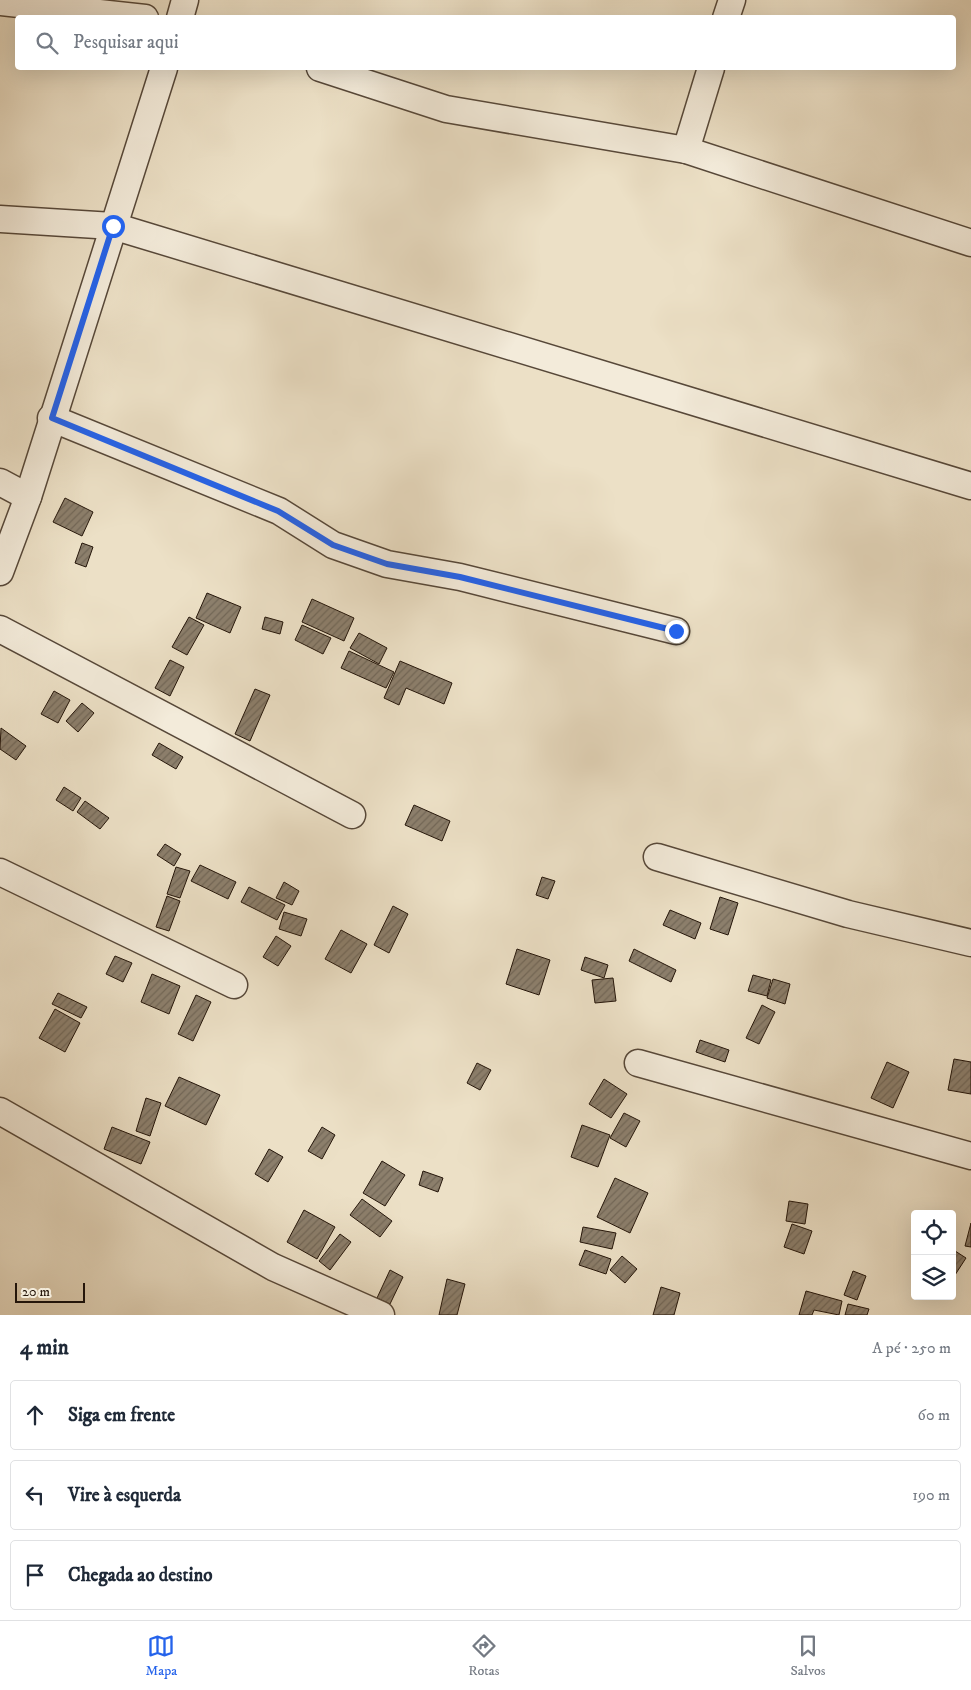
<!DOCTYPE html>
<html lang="pt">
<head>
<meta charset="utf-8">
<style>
  :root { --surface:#fff; --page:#f6f6f7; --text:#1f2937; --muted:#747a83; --line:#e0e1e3; --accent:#2563eb }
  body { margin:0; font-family:"IM FELL DW Pica",serif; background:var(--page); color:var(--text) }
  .controls { position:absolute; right:15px; bottom:15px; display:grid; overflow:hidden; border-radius:5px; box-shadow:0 5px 20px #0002 }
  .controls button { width:45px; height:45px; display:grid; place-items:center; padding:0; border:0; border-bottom:1px solid var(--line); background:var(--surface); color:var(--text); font:25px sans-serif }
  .scale { position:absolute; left:15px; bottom:12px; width:70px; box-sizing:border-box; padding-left:5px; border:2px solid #25160a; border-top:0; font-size:14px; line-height:18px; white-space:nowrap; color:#25160a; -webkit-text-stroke:4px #f3ebda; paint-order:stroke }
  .stop { position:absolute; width:15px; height:15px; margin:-11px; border:4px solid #2563eb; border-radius:50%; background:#fff }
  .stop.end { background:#2563eb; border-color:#fff; box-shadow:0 1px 5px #0008 }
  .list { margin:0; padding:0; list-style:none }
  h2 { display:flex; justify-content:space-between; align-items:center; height:65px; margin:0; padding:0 20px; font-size:21px }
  h2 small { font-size:16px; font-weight:400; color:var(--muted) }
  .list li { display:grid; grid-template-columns:32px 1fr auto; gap:15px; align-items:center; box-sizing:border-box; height:70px; margin:0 10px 10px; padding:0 10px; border:1px solid var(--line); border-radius:5px }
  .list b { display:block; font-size:19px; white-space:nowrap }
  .list em { font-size:16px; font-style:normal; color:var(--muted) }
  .icon { flex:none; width:28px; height:28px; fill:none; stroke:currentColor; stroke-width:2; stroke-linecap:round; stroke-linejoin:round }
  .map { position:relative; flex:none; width:971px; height:1315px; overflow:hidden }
  .search { position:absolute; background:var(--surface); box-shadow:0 5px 20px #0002; left:15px; right:15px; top:15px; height:55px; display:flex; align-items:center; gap:12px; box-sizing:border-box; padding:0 18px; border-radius:5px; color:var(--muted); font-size:19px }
  .sheet { height:305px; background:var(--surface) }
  nav { display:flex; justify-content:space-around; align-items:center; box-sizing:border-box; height:70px; border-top:1px solid var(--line); background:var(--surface); font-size:14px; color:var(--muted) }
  nav a { display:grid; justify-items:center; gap:2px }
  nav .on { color:var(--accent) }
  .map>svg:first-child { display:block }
  .building { fill:url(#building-hatch); stroke:#25160a }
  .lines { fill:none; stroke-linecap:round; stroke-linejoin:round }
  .street-casing { stroke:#574839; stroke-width:29 }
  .street { stroke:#f3ebda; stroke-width:26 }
  .route { stroke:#2563eb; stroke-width:6 }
</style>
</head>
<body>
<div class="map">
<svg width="971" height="1315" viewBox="0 0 971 1315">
  <defs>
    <pattern id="building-hatch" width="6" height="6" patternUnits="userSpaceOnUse" patternTransform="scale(1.25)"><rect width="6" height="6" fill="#8c7f6c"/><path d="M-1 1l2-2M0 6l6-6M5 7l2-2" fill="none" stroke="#726757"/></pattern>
  </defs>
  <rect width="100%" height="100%" fill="#ece0c6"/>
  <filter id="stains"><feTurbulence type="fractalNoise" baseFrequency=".004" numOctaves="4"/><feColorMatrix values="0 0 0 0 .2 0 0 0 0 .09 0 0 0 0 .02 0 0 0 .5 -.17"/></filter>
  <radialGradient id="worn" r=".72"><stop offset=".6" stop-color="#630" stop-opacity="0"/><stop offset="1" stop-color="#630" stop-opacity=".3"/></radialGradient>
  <g class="building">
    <path d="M65,498L93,512L82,536L53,522Z"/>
    <path d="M82,543L93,547L86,567L75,563Z"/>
    <path d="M207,593L241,607L230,633L196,618Z"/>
    <path d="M312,599L354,618L344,641L302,622Z"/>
    <path d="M189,617L204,625L187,655L172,647Z"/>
    <path d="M265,617L283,622L280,634L262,629Z"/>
    <path d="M302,625L331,638L323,654L295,640Z"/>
    <path d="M359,633L387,648L379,664L350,648Z"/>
    <path d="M349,651L394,672L386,688L341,668Z"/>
    <path d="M170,660L184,667L170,696L155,688Z"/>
    <path d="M400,661L452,683L444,704L406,688L399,705L384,698Z"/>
    <path d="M255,689L270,695L250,741L235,734Z"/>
    <path d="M54,691L70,700L58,723L41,714Z"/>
    <path d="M82,703L94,713L78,732L66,721Z"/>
    <path d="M1,728L26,746L16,760L0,749Z"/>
    <path d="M159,743L183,757L176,769L152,755Z"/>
    <path d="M64,787L81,798L73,811L56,800Z"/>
    <path d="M85,801L109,818L100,829L77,812Z"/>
    <path d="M414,805L450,821L442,841L405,825Z"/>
    <path d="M165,844L181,854L174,866L157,855Z"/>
    <path d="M200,865L236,882L228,899L191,881Z"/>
    <path d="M176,867L190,871L180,898L167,894Z"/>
    <path d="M542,877L555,881L548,899L536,895Z"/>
    <path d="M284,882L299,891L292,905L276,898Z"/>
    <path d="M249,887L285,905L277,920L241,902Z"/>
    <path d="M167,896L180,901L169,931L156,927Z"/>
    <path d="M720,897L738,903L728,935L710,929Z"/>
    <path d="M393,906L408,914L389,953L374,945Z"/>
    <path d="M670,910L701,923L695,939L663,925Z"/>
    <path d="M284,912L307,919L301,936L279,929Z"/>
    <path d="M341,930L367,944L351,973L325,959Z"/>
    <path d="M276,936L291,946L278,966L263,957Z"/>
    <path d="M517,949L550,960L539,995L506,984Z"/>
    <path d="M634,949L676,970L671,982L629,961Z"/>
    <path d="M115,956L132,963L123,982L106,974Z"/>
    <path d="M585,957L608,965L604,978L581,970Z"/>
    <path d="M152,974L180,986L169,1014L141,1002Z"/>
    <path d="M753,975L771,980L767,996L748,991Z"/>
    <path d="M613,978L616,1001L595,1003L592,980Z"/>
    <path d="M773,979L790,984L785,1004L767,998Z"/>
    <path d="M58,993L87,1007L81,1018L52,1004Z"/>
    <path d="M196,995L211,1002L193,1041L178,1034Z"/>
    <path d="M762,1005L775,1012L759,1044L746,1038Z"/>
    <path d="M55,1009L80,1023L65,1052L39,1038Z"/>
    <path d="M700,1040L729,1050L725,1062L696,1052Z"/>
    <path d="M954,1059L971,1062V1094L948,1090Z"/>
    <path d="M887,1062L909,1072L893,1108L871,1098Z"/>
    <path d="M477,1063L491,1070L480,1090L467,1083Z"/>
    <path d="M179,1077L220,1095L206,1125L165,1106Z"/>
    <path d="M604,1079L627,1094L611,1118L589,1104Z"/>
    <path d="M146,1098L161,1103L150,1136L136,1131Z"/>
    <path d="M624,1113L640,1121L626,1147L610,1138Z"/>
    <path d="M582,1125L610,1135L598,1167L571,1157Z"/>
    <path d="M112,1127L150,1142L141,1164L104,1149Z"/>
    <path d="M322,1127L335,1135L322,1159L308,1151Z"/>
    <path d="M269,1149L283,1157L268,1182L255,1174Z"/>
    <path d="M382,1161L405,1175L385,1206L363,1193Z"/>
    <path d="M423,1171L443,1178L438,1192L419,1185Z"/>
    <path d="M615,1178L648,1193L630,1233L597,1217Z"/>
    <path d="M362,1199L392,1221L380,1237L350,1215Z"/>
    <path d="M789,1201L808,1204L805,1224L786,1221Z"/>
    <path d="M304,1210L335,1227L317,1259L287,1242Z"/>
    <path d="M971,1223V1247L965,1246Z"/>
    <path d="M792,1224L812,1231L804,1254L784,1247Z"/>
    <path d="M583,1227L616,1233L612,1249L580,1242Z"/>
    <path d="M340,1234L351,1242L330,1270L319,1261Z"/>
    <path d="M952,1249L966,1258L955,1275L952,1273Z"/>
    <path d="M585,1250L611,1259L606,1274L579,1265Z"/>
    <path d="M622,1256L637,1269L625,1283L610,1270Z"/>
    <path d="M390,1270L403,1277L390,1304L377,1298Z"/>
    <path d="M853,1271L866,1276L857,1300L844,1295Z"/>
    <path d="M447,1279L465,1284L457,1315H439Z"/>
    <path d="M661,1287L680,1293L674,1315H653Z"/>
    <path d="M806,1291L842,1301L839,1315L814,1310L812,1315H799Z"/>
    <path d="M848,1304L869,1309L867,1315H845Z"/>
  </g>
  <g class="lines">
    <g class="street-casing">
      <g id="street">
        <path d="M0,2L145,18"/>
        <path d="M180,18L185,0"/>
        <path d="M726,18L732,0"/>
        <path d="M320,68L446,109L686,150L971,243"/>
        <path d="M686,150L711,68"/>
        <path d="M0,219L113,226L971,486"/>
        <path d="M51,418L279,511L333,545L387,564L460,577L676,631"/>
        <path d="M0,482L28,497"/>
        <path d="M0,572L28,497L164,68"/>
        <path d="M0,629L352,815"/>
        <path d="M657,857L848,914L971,943"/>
        <path d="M0,872L234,985"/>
        <path d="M638,1063L971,1156"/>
        <path d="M0,1111L273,1267L381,1315"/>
      </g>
    </g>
    <use href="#street" class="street"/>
  </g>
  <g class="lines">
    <path class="route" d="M113,226L52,418L278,511L333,545L387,564L460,577L676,631"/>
  </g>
  <rect width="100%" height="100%" filter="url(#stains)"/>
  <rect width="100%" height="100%" fill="url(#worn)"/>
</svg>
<div class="controls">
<button><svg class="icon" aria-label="locate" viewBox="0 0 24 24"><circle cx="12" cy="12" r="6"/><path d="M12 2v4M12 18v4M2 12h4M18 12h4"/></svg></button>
<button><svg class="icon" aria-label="layers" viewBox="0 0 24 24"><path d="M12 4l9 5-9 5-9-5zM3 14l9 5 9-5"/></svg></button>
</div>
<div class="scale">20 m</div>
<div class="stop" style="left:113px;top:226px"></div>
<div class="stop end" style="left:676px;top:631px"></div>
<div class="search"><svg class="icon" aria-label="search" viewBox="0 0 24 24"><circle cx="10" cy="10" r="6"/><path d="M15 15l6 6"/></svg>Pesquisar aqui</div>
</div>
<section class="sheet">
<h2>4 min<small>A pé · 250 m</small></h2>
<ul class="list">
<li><svg class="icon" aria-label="ahead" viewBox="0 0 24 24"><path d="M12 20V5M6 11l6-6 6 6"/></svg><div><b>Siga em frente</b></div><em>60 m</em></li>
<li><svg class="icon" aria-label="left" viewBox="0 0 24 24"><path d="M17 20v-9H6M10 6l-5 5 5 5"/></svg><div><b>Vire à esquerda</b></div><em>190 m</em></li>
<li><svg class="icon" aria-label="arrive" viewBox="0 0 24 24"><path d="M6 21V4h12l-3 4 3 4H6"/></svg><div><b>Chegada ao destino</b></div></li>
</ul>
</section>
<nav>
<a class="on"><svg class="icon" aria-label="map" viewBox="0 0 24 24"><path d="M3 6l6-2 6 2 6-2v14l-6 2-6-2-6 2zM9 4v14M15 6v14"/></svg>Mapa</a>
<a><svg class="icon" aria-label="directions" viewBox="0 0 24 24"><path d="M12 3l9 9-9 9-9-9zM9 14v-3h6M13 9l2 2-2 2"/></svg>Rotas</a>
<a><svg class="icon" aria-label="saved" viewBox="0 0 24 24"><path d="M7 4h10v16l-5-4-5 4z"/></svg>Salvos</a>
</nav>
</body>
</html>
